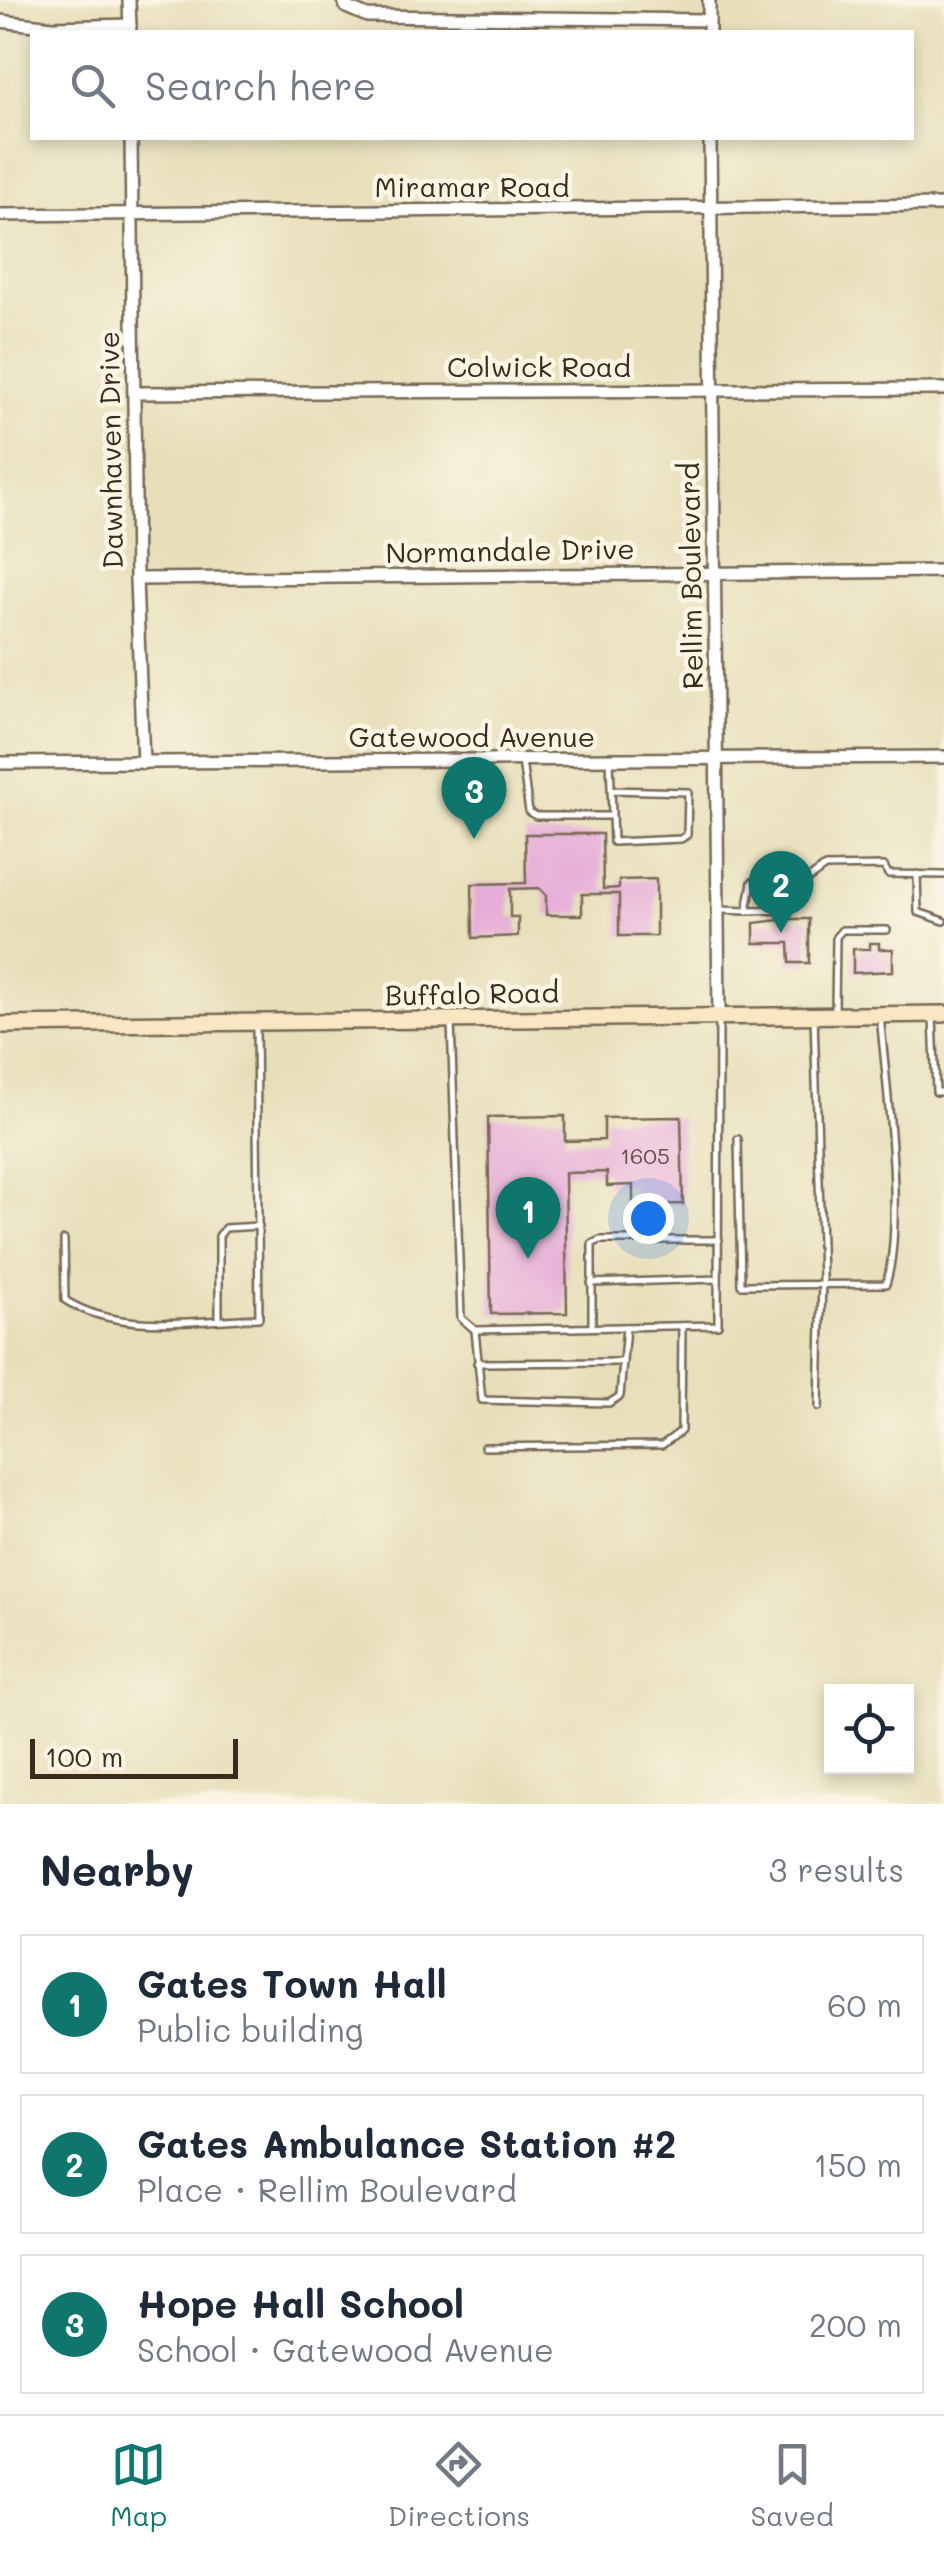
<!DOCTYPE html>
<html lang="en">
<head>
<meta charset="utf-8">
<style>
  :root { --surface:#fff; --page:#f6f6f7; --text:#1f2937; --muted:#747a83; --line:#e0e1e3; --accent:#0f766e }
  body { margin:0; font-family:Mali,sans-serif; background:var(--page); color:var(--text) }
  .controls { position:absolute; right:30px; bottom:30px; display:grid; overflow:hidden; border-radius:0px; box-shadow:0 5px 15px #0003 }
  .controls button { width:90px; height:90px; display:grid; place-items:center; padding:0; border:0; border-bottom:2px solid var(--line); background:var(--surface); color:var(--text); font:50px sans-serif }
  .scale { position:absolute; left:30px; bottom:25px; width:208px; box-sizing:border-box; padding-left:10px; border:5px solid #3b2a1e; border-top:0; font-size:28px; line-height:35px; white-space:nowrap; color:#3b2a1e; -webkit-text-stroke:8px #fcf5e5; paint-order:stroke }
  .you { position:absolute; left:648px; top:1218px; width:35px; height:35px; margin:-25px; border:8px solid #fff; border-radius:50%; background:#1a73e8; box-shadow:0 0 0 15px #1a73e833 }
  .badge { display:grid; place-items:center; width:65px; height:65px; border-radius:50%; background:var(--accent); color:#fff; font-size:32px; font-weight:700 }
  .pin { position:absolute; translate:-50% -82px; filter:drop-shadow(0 2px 5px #0008) }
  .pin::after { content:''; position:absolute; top:52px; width:35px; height:30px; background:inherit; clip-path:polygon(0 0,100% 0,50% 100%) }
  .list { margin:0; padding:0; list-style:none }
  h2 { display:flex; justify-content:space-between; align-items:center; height:130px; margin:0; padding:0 40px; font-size:42px }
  h2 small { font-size:32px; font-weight:400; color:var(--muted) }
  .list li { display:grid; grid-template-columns:65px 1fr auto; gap:30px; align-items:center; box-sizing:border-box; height:140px; margin:0 20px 20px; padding:0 20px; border:2px solid var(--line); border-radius:0px }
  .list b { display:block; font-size:38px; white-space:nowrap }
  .list p { margin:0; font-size:32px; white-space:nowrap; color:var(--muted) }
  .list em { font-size:32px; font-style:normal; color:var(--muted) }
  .icon { flex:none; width:55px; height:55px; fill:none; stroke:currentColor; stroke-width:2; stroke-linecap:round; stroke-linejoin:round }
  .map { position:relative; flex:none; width:944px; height:1804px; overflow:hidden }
  .search { position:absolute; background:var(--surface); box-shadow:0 5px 15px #0003; left:30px; right:30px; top:30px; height:110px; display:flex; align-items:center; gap:25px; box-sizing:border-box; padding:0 35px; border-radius:0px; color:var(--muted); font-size:38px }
  .sheet { height:610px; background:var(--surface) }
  nav { display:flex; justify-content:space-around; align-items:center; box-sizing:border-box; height:140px; border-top:2px solid var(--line); background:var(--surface); font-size:28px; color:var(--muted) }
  nav a { display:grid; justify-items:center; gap:5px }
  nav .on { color:var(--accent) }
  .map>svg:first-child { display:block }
  .building { fill:#e6add8 }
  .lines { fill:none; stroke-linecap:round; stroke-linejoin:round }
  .service-casing { stroke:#776955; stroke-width:10 }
  .minor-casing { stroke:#776955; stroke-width:16 }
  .secondary-casing { stroke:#776955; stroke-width:20 }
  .service { stroke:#fff; stroke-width:5 }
  .minor { stroke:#fff; stroke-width:11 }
  .secondary { stroke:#f9e7c3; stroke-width:15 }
  .labels { text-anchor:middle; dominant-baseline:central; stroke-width:9; stroke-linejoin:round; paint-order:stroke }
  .number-label { font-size:22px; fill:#664b4c }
  .street-label { font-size:28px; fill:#3b2a1e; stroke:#fcf5e5 }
</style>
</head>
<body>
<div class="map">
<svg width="944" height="1804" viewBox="0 0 944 1804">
  <rect width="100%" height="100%" fill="#fcf5e5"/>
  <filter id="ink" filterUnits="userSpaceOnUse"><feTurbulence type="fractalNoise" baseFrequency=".01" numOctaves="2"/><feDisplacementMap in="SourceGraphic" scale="20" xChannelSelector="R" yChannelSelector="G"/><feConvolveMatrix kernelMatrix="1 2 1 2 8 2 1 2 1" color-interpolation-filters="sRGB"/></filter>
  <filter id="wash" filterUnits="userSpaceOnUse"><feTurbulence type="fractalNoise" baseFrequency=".0048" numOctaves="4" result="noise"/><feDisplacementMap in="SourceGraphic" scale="40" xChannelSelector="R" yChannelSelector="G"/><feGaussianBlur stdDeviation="2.25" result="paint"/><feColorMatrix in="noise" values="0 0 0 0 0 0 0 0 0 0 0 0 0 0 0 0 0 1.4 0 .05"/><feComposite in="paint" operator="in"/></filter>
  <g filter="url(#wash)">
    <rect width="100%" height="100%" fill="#e7dfba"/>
    <g id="blocks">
      <g class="building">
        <path d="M525,834H602L603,889L619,888V880L656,879V936H619V894H582V915H546V895L539,888L510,889V917H518V936L473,938L472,884L526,883Z"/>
        <path d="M787,919H809V963H790L789,943H754V923Z"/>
        <path d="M870,943H879V949H893V971L853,973V949H870Z"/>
        <path d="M565,1116V1141L604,1140V1118L681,1117L683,1204L633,1205V1185L607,1186V1172L565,1173L567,1313L491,1314L488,1117Z"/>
      </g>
    </g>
  </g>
  <g filter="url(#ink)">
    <use href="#blocks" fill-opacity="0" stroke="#776955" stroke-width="2.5"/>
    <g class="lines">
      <g class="service-casing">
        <g id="service">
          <path d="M610,760L613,842L681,839L687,835L688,792L611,790"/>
          <path d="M522,761L529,812L536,816H611"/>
          <path d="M917,874L918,912L944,921"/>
          <path d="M794,881L790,910L747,911L752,882L806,881L825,867L884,866L888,874L944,875"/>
          <path d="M721,910L747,911"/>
          <path d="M835,1011L836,937L842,930H887"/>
          <path d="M814,1017L822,1277L819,1407"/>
          <path d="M933,1017L936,1092H944"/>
          <path d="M451,1021L461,1318L475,1330L718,1325L719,1020"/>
          <path d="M738,1139L741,1285L886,1284C905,1225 886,1082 880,1015"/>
          <path d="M64,1240L65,1300C120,1335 196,1320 259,1318L256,1025"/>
          <path d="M591,1283L718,1279"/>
          <path d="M219,1319V1236L225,1228L259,1226"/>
          <path d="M592,1327V1244L600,1240H719"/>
          <path d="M475,1330L482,1400L609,1403L620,1396L626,1327"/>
          <path d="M477,1363L623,1362"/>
          <path d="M484,1447L662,1445L681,1431L682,1326"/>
        </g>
      </g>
      <g class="minor-casing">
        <g id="minor">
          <path d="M129,0L130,28"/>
          <path d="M344,0L346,7L367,16L709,20"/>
          <path d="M709,0V32"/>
          <path d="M0,21L53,27L130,25"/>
          <path d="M131,138L136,579L143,763"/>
          <path d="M710,138L719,1015"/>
          <path d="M0,215L944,205"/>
          <path d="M135,393L944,389"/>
          <path d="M136,579L944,571"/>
          <path d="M0,763L944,757"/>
        </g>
      </g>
      <g class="secondary-casing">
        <path id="secondary" d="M0,1025L944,1014"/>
      </g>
      <use href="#service" class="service"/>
      <use href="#minor" class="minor"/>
      <use href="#secondary" class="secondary"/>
    </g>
  </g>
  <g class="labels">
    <g class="number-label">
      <text x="645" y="1155">1605</text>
    </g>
    <g class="street-label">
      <text x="472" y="186">Miramar Road</text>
      <text x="539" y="366">Colwick Road</text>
      <text transform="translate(110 450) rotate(-91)">Dawnhaven Drive</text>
      <text transform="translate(510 550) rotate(-1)">Normandale Drive</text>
      <text transform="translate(690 576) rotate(-91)">Rellim Boulevard</text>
      <text x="472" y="736">Gatewood Avenue</text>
      <text transform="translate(472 993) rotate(-1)">Buffalo Road</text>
    </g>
  </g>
</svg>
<div class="controls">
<button><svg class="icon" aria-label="locate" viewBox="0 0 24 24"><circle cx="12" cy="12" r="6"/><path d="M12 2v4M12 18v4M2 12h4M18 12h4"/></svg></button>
</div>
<div class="scale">100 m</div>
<div class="you"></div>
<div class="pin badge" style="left:528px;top:1259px">1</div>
<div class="pin badge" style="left:781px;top:933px">2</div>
<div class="pin badge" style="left:474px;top:839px">3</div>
<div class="search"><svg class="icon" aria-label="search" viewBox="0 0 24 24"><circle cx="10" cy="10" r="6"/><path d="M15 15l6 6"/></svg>Search here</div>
</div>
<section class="sheet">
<h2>Nearby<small>3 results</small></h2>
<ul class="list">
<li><span class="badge">1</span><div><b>Gates Town Hall</b><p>Public building</p></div><em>60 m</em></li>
<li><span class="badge">2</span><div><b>Gates Ambulance Station #2</b><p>Place · Rellim Boulevard</p></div><em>150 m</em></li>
<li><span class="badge">3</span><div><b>Hope Hall School</b><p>School · Gatewood Avenue</p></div><em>200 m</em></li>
</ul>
</section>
<nav>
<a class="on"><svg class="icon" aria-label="map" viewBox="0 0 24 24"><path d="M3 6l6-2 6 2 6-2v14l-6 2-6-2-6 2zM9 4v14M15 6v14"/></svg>Map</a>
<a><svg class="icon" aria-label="directions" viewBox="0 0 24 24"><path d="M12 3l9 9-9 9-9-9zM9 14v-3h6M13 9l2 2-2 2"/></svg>Directions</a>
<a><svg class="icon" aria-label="saved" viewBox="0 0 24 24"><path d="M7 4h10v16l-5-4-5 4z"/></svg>Saved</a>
</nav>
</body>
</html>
